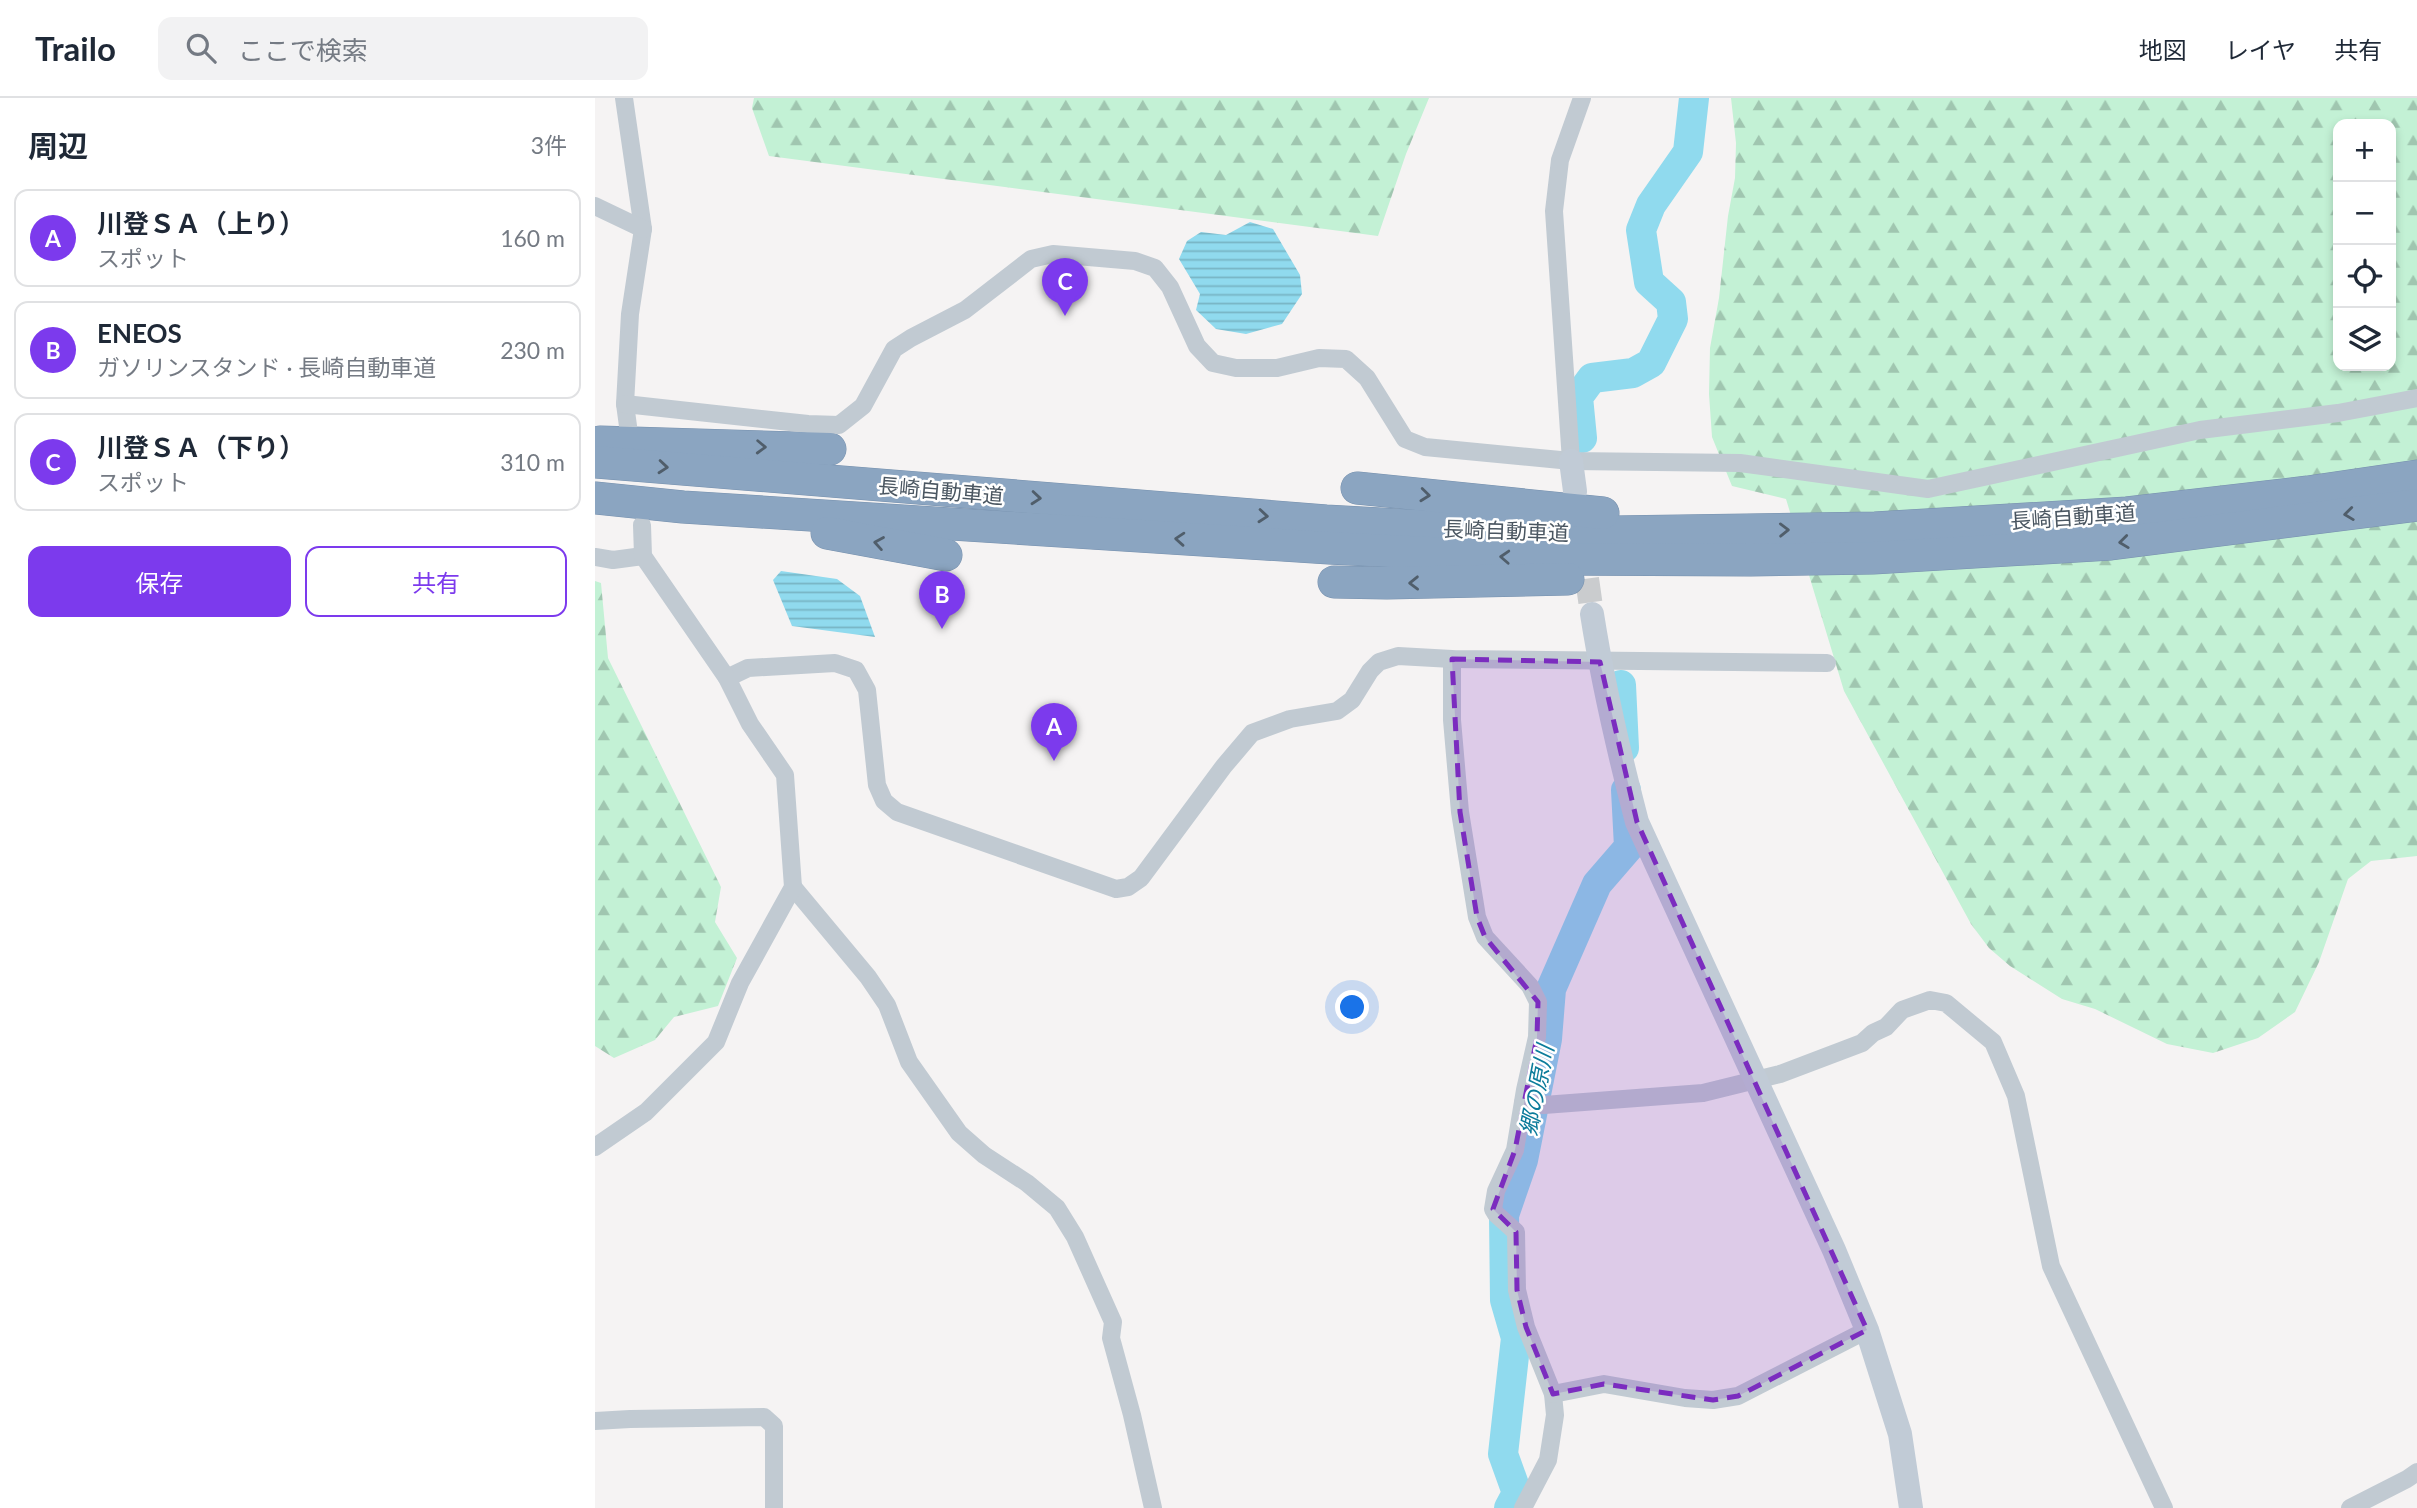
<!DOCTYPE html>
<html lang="ja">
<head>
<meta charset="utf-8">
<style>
  :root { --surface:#fff; --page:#f2f2f3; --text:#1f2937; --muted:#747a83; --line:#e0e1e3; --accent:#7c3aed }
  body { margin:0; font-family:Lato,"Noto Sans JP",sans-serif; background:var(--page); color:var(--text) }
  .controls { position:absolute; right:21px; top:21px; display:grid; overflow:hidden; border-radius:14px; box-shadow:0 4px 10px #0003 }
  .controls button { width:63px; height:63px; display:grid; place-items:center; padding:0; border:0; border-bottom:2px solid var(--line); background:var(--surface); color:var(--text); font:35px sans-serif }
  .you { position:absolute; left:758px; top:910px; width:24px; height:24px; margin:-18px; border:5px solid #fff; border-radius:50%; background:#1a73e8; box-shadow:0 0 0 10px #1a73e833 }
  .badge { display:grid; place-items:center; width:46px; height:46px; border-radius:50%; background:var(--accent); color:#fff; font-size:23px; font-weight:700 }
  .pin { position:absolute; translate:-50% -58px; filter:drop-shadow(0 2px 4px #0008) }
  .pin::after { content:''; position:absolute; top:37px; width:24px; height:21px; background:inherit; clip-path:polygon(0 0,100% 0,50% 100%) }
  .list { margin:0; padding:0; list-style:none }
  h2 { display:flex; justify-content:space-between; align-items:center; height:91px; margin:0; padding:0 28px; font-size:30px }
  h2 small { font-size:23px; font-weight:400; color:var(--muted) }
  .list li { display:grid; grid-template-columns:46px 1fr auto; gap:21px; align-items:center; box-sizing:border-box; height:98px; margin:0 14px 14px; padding:0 14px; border:2px solid var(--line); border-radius:14px }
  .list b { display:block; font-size:26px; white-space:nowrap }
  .list p { margin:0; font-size:23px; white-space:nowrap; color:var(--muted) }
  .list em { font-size:23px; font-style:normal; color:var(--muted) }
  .actions { display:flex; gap:14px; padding:21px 28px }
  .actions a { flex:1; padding:16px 0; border:2px solid var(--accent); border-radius:14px; text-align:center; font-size:24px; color:var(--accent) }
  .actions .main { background:var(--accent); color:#fff }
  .icon { flex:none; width:38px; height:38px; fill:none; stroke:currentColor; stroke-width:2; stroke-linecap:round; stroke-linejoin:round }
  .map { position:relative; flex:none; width:1822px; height:1410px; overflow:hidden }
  header { display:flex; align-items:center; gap:42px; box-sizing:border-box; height:98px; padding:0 35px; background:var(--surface); border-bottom:2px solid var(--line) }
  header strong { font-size:33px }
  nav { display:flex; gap:38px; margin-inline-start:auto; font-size:24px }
  .search { width:490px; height:63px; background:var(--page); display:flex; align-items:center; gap:18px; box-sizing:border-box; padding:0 24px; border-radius:14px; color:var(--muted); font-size:26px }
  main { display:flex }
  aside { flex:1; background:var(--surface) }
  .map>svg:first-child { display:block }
  .forest { fill:url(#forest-firs); fill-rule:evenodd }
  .water { fill:url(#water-rules) }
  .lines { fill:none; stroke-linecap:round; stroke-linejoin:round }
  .river { stroke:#90daee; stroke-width:30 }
  .secondary-tunnel { stroke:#caccce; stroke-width:24; stroke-dasharray:24 12; stroke-linecap:butt }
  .highway-casing { stroke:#7690ad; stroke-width:33 }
  .street { stroke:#c1cad2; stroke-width:18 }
  .secondary { stroke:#c1cbd6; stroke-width:24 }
  .highway { stroke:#8ba5c1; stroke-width:32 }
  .oneway { stroke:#505e6b }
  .marked { fill:#7b2cbf; fill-opacity:0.2; stroke:#7b2cbf; stroke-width:5; stroke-dasharray:14 9; stroke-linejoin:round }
  .labels { text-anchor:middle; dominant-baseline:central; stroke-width:5; stroke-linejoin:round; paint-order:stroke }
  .street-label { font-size:21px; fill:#4a5661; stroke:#fff }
  .water-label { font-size:23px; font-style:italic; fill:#0c7c9b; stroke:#fff }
</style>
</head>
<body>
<header>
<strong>Trailo</strong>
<div class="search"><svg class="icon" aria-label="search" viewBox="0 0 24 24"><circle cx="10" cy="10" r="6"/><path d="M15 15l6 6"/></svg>ここで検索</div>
<nav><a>地図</a><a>レイヤ</a><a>共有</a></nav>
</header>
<main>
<aside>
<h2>周辺<small>3件</small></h2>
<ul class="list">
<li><span class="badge">A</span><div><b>川登ＳＡ（上り）</b><p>スポット</p></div><em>160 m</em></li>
<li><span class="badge">B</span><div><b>ENEOS</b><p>ガソリンスタンド · 長崎自動車道</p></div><em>230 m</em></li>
<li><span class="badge">C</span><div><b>川登ＳＡ（下り）</b><p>スポット</p></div><em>310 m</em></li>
</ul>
<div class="actions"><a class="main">保存</a><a>共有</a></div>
</aside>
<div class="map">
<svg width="1822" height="1410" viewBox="0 0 1822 1410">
  <defs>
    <pattern id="forest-firs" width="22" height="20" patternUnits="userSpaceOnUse" patternTransform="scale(1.75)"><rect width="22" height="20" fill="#c3f1d5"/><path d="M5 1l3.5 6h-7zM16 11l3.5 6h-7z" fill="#a0c6b0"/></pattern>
    <pattern id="water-rules" width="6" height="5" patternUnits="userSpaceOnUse" patternTransform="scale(1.75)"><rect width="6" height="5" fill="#90daee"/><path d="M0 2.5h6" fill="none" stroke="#78b4c4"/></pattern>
  </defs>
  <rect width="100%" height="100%" fill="#f5f3f3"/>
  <g class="forest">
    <path d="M159,0H834L811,56L783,138L174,58L157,10Z"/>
    <path d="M1136,0H1822V758L1776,763L1753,781L1724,864L1700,914L1663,940L1618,955L1572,946L1500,911L1467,901L1415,868L1394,850L1376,826L1249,593L1191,401L1137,388L1117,339L1114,296L1115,250L1124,200L1133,118L1140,80L1141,45ZM1743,26H1796V268H1743Z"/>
    <path d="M0,483L6,485L13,560L126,789L120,824L142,860L123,908L79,919L60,942L19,960L0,948Z"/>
  </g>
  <g class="water">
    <path d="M655,124L678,131L705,177L707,196L687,226L651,236L621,231L601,212L605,196L584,161L592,143L606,134L631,137Z"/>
    <path d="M186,473L242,481L265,498L280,539L197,528L178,482Z"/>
  </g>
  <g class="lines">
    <g class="river">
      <path d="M987,340L983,299L997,280L1038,275L1056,265L1078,221L1076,204L1054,184L1046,132L1056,107L1093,54L1099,0"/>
      <path d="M1026,587L1029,650"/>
      <path d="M914,1410L922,1395L908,1356L921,1240L910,1202L909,1117L928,1062L952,941L956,891L1002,786L1034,749L1031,692"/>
    </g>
    <path class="secondary-tunnel" d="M987,445L997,516"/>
    <g class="highway-casing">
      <g id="highway">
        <path d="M5,344L235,351"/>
        <path d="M0,364L731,423L951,435L1280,430L1532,415L1713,394L1822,378"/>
        <path d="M762,390L1008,415"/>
        <path d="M0,400L88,409L734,450L954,461L1156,462L1278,460L1516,446L1822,407"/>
        <path d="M232,435L351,457"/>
        <path d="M739,484L792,485L973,481"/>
      </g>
    </g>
    <g class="street">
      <path d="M29,0L48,131L35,216L30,306L33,328"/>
      <path d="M0,108L48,131"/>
      <path d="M30,306L213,326L244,327L268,308L299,251L316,240L370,212L436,161L458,156L540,163L560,170L575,189L602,248L618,265L641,270H682L724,260L751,261L772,280L810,341L830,349L976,363L1145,365L1333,391L1605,332L1743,315L1822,300"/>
      <path d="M976,363L959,113L965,62L987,0"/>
      <path d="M0,459L18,462L48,458"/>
      <path d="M857,561V622L865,714L882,819L890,839L935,888L943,904L942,939L930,992L920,1052L901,1093L898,1111L901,1116L921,1134L922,1192L931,1229L958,1296L960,1317L953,1362L928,1410"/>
      <path d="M132,580L153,570L240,565L261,572L272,592L282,687L289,703L302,714L521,791L533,789L546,780L629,668L657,635L695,621L742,613L757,602L775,573L784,564L803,558L857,561L1232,565"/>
      <path d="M198,789L273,879L292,907L314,964L364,1035L389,1057L432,1085L462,1110L480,1139L518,1224L516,1240L537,1317L558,1410"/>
      <path d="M928,1005L949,1007L1108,995L1185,976L1267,945L1278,935L1291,929L1307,912L1335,902L1351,905L1398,944L1421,998L1456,1168L1569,1410"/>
      <path d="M0,1049L51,1014L121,944L145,885L198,789L190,677L155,626L132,580L48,458L47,427"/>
      <path d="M958,1296L1009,1286L1090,1300L1118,1302L1143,1298L1272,1232"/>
      <path d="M0,1323L35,1321L169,1319L179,1328V1410"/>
      <path d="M1755,1410L1812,1381L1822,1374"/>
    </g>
    <g class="secondary">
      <path d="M976,363L980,393"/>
      <path d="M997,516C1008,586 1024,655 1042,724L1239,1152L1272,1232L1305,1336L1316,1410"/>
    </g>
    <use href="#highway" class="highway"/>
  </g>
  <defs><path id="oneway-chevron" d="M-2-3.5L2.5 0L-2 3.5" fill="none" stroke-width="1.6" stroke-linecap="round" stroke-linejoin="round" transform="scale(1.75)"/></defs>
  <g class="oneway">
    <use href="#oneway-chevron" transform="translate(166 349) rotate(2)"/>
    <use href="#oneway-chevron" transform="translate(68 369) rotate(5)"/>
    <use href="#oneway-chevron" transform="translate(830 397) rotate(6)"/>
    <use href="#oneway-chevron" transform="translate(441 400) rotate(5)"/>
    <use href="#oneway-chevron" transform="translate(1754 416) rotate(173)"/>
    <use href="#oneway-chevron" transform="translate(668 418) rotate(5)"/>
    <use href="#oneway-chevron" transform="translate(1189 432) rotate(-1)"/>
    <use href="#oneway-chevron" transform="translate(585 441) rotate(-176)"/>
    <use href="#oneway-chevron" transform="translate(1529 444) rotate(173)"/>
    <use href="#oneway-chevron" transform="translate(284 445) rotate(-170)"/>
    <use href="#oneway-chevron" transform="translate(910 459) rotate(-177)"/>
    <use href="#oneway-chevron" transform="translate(819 485) rotate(179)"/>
  </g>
  <path class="marked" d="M857,561L1005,564L1042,724L1272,1232L1143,1298L1118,1302L1009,1286L958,1296L931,1229L922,1192L921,1134L898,1111L920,1052L942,939L943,904L890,839L882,819L865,714Z"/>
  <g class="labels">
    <g class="street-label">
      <text transform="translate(346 392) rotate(5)">長崎自動車道</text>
      <text transform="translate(1478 418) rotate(-4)">長崎自動車道</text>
      <text transform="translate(911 432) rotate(2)">長崎自動車道</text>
    </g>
    <g class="water-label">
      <text transform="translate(941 992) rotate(-79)">郷の原川</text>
    </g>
  </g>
</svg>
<div class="controls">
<button>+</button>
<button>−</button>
<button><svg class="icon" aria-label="locate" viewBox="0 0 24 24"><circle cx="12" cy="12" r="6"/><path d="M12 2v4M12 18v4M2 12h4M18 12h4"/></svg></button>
<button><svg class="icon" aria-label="layers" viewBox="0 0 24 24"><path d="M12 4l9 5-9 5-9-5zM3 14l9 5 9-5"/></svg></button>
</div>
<div class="you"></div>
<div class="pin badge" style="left:459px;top:663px">A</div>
<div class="pin badge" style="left:347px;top:531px">B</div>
<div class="pin badge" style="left:470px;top:218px">C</div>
</div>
</main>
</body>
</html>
